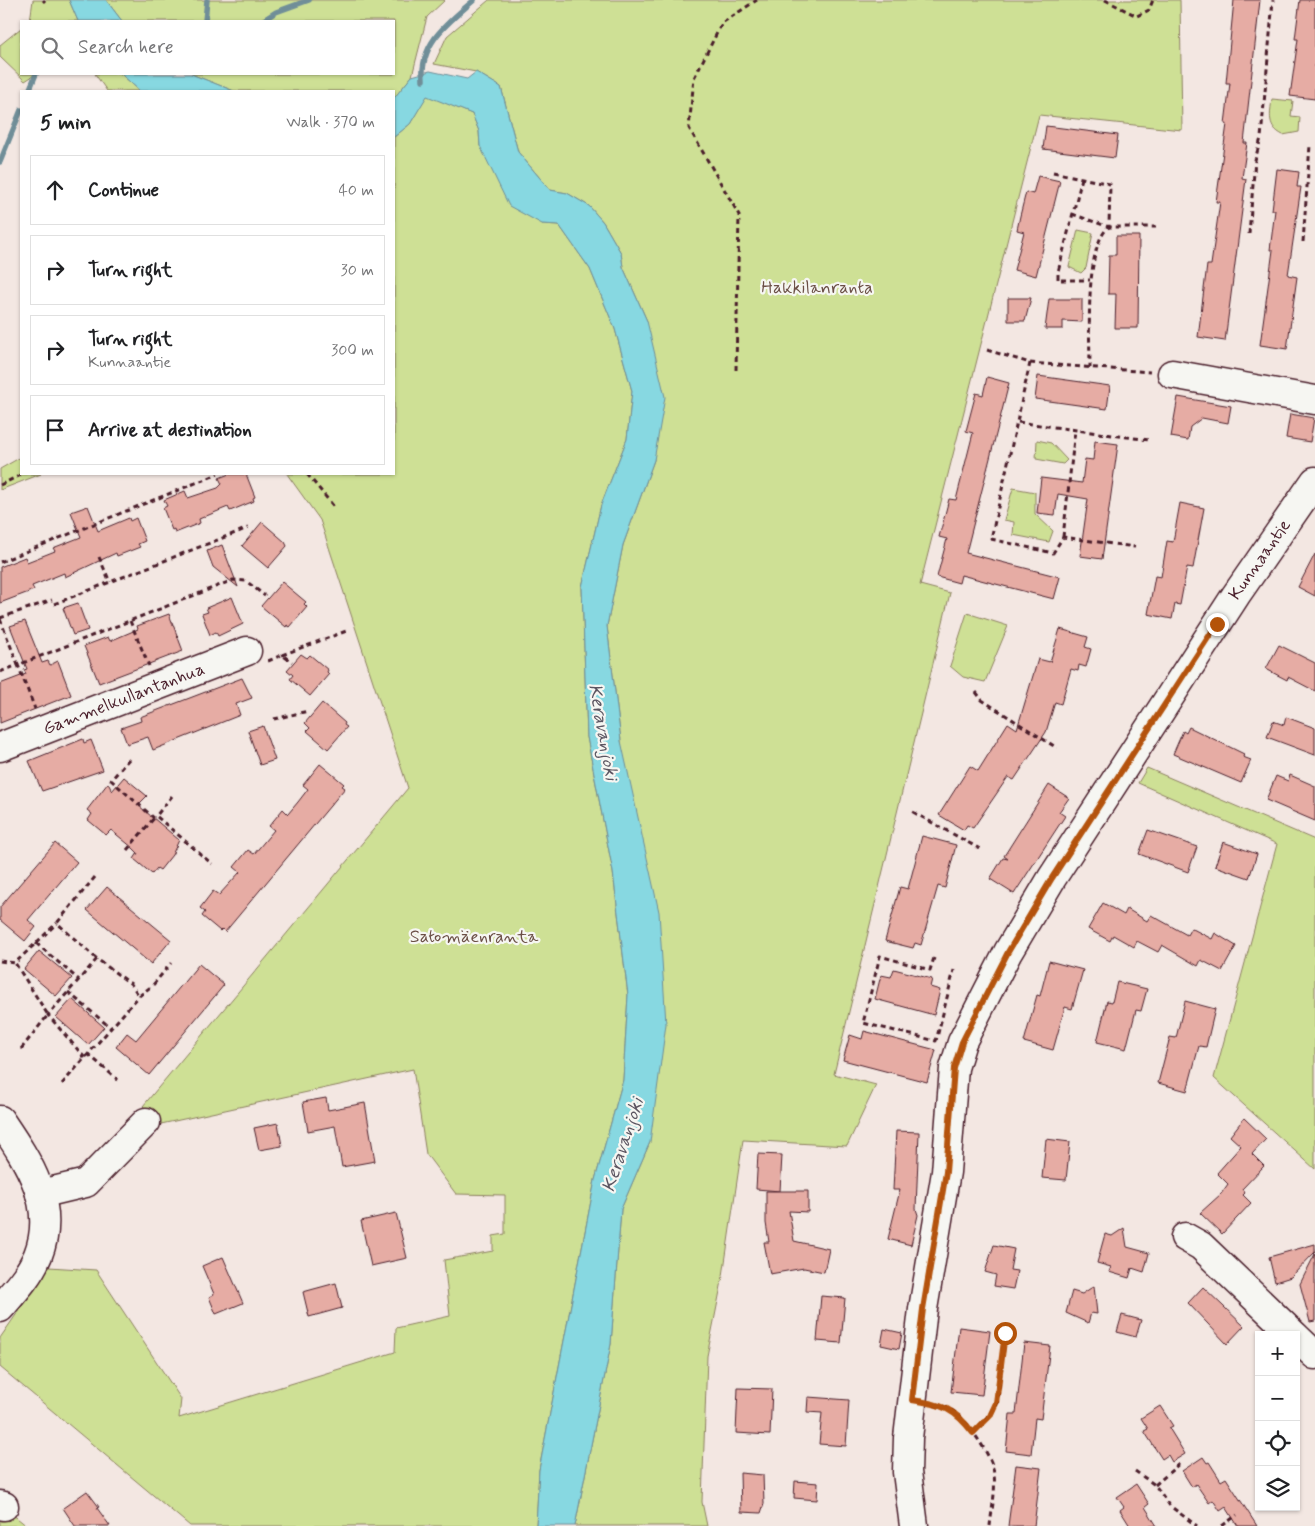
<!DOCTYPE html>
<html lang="en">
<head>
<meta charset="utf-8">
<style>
  :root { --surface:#fff; --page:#f6f6f6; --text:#202124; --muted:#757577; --line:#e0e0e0 }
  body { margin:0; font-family:Mynerve,sans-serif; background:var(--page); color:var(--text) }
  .controls { position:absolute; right:15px; bottom:15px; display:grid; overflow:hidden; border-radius:0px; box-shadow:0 1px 4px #0004 }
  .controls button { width:45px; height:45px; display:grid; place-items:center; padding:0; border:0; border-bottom:1px solid var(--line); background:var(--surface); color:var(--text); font:25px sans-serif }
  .stop { position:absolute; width:15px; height:15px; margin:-11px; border:4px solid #b45309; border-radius:50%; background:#fff }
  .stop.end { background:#b45309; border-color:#fff; box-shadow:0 1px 5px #0008 }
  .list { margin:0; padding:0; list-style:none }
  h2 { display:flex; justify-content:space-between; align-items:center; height:65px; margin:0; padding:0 20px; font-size:21px }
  h2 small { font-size:16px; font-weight:400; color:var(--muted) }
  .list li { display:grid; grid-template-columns:32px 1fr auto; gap:15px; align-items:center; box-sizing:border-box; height:70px; margin:0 10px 10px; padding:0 10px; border:1px solid var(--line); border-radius:0px }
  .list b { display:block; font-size:19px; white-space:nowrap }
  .list p { margin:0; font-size:16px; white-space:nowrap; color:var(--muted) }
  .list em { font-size:16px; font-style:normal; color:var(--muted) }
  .icon { flex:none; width:28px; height:28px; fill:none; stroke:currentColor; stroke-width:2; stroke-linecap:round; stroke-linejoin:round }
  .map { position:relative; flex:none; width:1315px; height:1526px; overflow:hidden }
  .search { position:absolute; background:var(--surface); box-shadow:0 1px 4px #0004; left:20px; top:20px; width:375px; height:55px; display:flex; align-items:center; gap:12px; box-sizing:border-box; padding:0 18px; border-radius:0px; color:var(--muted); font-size:19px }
  .panel { position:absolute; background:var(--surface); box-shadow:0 1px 4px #0004; left:20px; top:90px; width:375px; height:385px; border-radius:0px }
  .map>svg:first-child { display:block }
  .green { fill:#cee095; stroke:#8c8060 }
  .water { fill:#87d8e1; stroke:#6f8e98 }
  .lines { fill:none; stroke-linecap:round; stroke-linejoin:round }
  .stream { stroke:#6f8e98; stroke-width:5.5 }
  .building { fill:#e6aca4; stroke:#4a1f2b }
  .minor-casing { stroke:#4a1f2b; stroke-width:31 }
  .path { stroke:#4a1f2b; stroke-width:3; stroke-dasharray:5 4; stroke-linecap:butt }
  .minor { stroke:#f6f6f2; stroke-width:28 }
  .route { stroke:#b45309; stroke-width:6 }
  .labels { text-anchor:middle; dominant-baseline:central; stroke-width:4.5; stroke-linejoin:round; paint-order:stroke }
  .park-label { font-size:18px; fill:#6b4f46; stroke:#f6f6f2 }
  .street-label { font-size:18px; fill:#4a1f2b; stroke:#f6f6f2 }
  .water-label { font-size:19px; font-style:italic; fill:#5c5662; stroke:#f6f6f2 }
</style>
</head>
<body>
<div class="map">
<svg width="1315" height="1526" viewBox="0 0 1315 1526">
  <rect width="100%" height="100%" fill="#f3e7e2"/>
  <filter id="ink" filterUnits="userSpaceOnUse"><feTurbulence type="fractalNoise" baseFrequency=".02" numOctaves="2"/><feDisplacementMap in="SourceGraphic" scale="10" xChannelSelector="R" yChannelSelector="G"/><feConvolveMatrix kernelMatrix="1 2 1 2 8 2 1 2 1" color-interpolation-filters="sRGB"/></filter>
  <g filter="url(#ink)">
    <g class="green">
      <path d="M33,0H69L78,21H30Z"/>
      <path d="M106,0H445L427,17L412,76L394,98V91H234L191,74H394V21H122Z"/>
      <path d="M489,0H1180L1182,130L1039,115L920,585L950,593L834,1074L876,1085L847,1146L743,1140L723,1276L707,1356L702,1502L707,1526H575L611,1344L621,1209L650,1142L621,741L607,626L623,545L654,460L647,321L623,267L621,253L603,222L589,206L567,193L550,190L518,152L501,87L476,72L434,64L447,36Z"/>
      <path d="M21,28V74H36L25,81L0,57V45Z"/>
      <path d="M95,74H121L140,91H107Z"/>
      <path d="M427,95L472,114L479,131L480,146L542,224L559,225L590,269L615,329L632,391L627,439L601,505L582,587L587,737L613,872L628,995L623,1080L595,1180L539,1470L536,1526H190L0,1367V1338L49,1267L96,1270L181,1399L179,1418L395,1352L396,1328L450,1316L444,1260L493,1251V1236L505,1234V1195L456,1194L426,1154L413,1069L161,1124L143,1106L408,788L320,520L287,474H394V137L410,124Z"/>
      <path d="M1272,99L1293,101L1291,116L1300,117L1299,132L1283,135C1267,127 1270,115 1272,99Z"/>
      <path d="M1078,230L1093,233L1086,268L1081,273L1069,267Z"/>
      <path d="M1037,440L1051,443L1067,460L1063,464L1036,459Z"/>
      <path d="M21,457V474H41L0,490V469Z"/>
      <path d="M1013,488L1035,492V514L1053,531L1049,542L1013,535L1014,522L1004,520Z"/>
      <path d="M967,613L1008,626L985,682L963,677L950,666Z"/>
      <path d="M1147,768L1315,840V1169L1214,1078L1277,844L1138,783Z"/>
      <path d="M7,1510L27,1526H0V1519Z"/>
    </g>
    <g class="water">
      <path d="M69,0H106L122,21H78Z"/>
      <path d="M430,71L467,79L476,72L501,87L518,152L550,190L567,193L589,206L603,222L621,253L623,267L647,321L665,397L654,460L623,545L607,626L621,741L659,912L666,1024L650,1142L621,1209L611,1344L575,1526H536L539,1470L595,1180L623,1080L628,995L613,872L587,737L582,587L601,505L627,439L632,391L615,329L590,269L559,225L542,224L509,206L480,146L479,131L472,114L427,96L410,124L394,137V98L412,76Z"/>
      <path d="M121,74H191L234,91H140Z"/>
    </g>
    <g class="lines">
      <g class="stream">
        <path d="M205,21L207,0"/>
        <path d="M262,21L276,12L309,0"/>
        <path d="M423,80C420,42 448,23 474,0"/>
        <path d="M29,91L36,74"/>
        <path d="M0,162L21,110"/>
      </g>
    </g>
    <g class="building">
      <path d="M1234,0H1260L1244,143H1247L1242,178L1246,179L1225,341L1198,337L1207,265H1211L1220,202H1216L1227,124H1225L1230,83H1226Z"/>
      <path d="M1300,0H1315V99L1290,96L1298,39H1295Z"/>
      <path d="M1046,126L1118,135L1115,158L1043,149Z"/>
      <path d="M1277,169L1299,172L1297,187H1301L1288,275L1297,277L1287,349L1260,345L1273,250H1270L1275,210H1272Z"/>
      <path d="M1038,176L1060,181L1036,276L1014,270L1024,232L1017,230L1020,216L1026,192L1033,194Z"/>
      <path d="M1116,236H1139L1138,328H1115L1116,294H1108L1109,255H1116Z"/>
      <path d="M1008,298H1031L1025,321H1008Z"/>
      <path d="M1049,299H1082V322L1063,321V329H1045Z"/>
      <path d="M1038,376L1110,386L1107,409L1035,399Z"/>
      <path d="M987,377L1009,383L966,553L1060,577L1054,599L961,575L959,583L937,577L947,539L939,537L943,522L949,499L956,500L973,433L966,431L976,393L983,395Z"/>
      <path d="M1178,397L1231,406L1228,423L1202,418L1190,427L1188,440L1171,437Z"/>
      <path d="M1290,414L1314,418L1310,442L1286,438Z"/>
      <path d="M1095,441L1118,444L1102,559L1080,556L1088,499L1058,494L1055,515L1037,513L1041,478L1082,483L1085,459L1093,460Z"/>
      <path d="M229,474H246L255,497L253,498L254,501L230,511L228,507L199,519L200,523L175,533L174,529L172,530L163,508L167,506L164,500L185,491L188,498L218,488L222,484L219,478Z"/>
      <path d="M1180,503L1204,508L1193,568L1187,567L1180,605L1175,604L1172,619L1148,614L1155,576L1161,577L1167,541L1173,542Z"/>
      <path d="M88,506L98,531L129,518L130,521L136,518L145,541L138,544L140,547L117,556L116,553L65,577L64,573L32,586L34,590L0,603V567L25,557L27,562L55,551L53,548L81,537L71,512Z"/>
      <path d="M262,522L285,542L287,546L268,568L242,546Z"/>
      <path d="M222,545L238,587L213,567L207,551Z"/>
      <path d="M1315,554V596L1298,587Z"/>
      <path d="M282,582L306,602L304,604L307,607L290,627L287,625L286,627L261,606Z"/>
      <path d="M232,597L243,624L218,636L216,632L210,635L202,614L208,612L206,608Z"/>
      <path d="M78,603L88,630L73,635L63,608Z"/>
      <path d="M169,614L183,651L99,683L84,646L108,637L110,641L138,629L137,626Z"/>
      <path d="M25,621L42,663L48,661L50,665L58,661L71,695L0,723V684L26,674L24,670L27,669L10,626Z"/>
      <path d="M1060,629L1088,637L1085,647L1091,649L1086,667L1079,665L1078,671L1071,669L1061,704L1055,702L1046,732L1014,780L1008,777L973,828L967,825L964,830L939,815L970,766L978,771L1008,723L1017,729L1038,659L1050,662Z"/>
      <path d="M1279,645L1315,663V691L1288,677L1287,680L1266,669Z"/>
      <path d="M301,654L307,658L310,655L328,670L327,672L329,674L310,696L290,679L293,675L287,670Z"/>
      <path d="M242,678L252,698L236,704L240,715L153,750L148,737L127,744L121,728L141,721L140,717Z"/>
      <path d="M322,703L345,723L344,725L347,727L328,749L307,731L310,728L305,723Z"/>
      <path d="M1286,717L1315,728V755L1267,737L1273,721L1284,725Z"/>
      <path d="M263,726L275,760L260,765L248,731Z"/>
      <path d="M1189,727L1244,754L1243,757L1251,760L1241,783L1173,754L1183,731L1186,733Z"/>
      <path d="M83,739L84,743L91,740L103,770L42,791L29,761Z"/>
      <path d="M320,764L344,784L342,786L345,788L225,932L222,929L220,931L202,916L205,912L200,908L213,891L219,895L240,872L234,867L248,850L254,854L274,830L269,826L283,809L288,814L298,802L308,789L303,785Z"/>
      <path d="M1290,775L1315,786V821L1266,800L1276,776L1288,781Z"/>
      <path d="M124,777L147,796L138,805L179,840L172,855L160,870L157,868L152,874L134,859L138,853L133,848L111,830L106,835L88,820L92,814L87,810L108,783L112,791Z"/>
      <path d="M1049,785L1069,798L1059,812L1065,816L1014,894L990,879L1003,858L1008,859L1004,856Z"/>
      <path d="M1148,830L1197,847L1188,872L1139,854Z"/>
      <path d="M922,836L956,845L945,888L938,886L921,945L915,943L913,948L885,941L900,887L908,889Z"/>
      <path d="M1223,842L1257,854L1249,878L1215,866Z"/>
      <path d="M55,843L77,862L28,920L36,927L25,941L0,920V907Z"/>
      <path d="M107,887L171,940L151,964L87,910Z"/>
      <path d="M1103,903L1124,915L1127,909L1147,921L1151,915L1187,935L1191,928L1212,939L1215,933L1236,946L1222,971L1201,960L1198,966L1162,945L1158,952L1137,941L1134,947L1113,935L1110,941L1088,929Z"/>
      <path d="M39,951L72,978L56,996L24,969Z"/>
      <path d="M1049,961L1083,970L1072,1009L1065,1007L1053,1050L1024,1042L1037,995L1040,996Z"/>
      <path d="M199,964L224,985L149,1075L116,1047L127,1033L136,1040Z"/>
      <path d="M894,969L932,979L930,987L940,990L934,1015L875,999L881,975L891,977Z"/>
      <path d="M1117,982L1147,989L1141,1011L1136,1010L1126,1049L1097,1042L1107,1001L1112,1002Z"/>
      <path d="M72,999L104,1027L88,1045L56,1017Z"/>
      <path d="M1185,1001L1215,1009L1206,1047L1199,1046L1187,1091L1158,1083L1170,1037L1176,1038Z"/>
      <path d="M864,1031L936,1050L927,1082L843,1060L850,1035L862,1039Z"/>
      <path d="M326,1098L328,1110L365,1103L375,1161L342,1167L335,1126L308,1131L303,1102Z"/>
      <path d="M1244,1118L1266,1139L1252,1154L1264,1166L1242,1189L1245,1193L1243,1195L1251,1203L1222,1234L1200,1213L1221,1194L1228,1184L1217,1173L1241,1146L1230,1136Z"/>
      <path d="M278,1123L282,1146L259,1150L254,1128Z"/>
      <path d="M896,1131L919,1132L916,1209L918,1215L911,1245L888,1239L900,1190H893Z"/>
      <path d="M1046,1139L1070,1142L1066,1180L1042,1178Z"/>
      <path d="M758,1154L782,1155L780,1191L756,1189Z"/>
      <path d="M766,1191H808V1212L789,1211L794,1241L829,1249L824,1272L804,1268L770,1274L764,1242H769L766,1223Z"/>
      <path d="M396,1213L407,1258L371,1266L361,1221Z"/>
      <path d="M1124,1228L1127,1247L1149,1253L1144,1272L1132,1268L1129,1278L1109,1272L1111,1267L1097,1263L1105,1234L1112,1236Z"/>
      <path d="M1315,1244V1252L1291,1277L1275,1282L1269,1257Z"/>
      <path d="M994,1245L1014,1249L1010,1270L1017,1271L1013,1289L994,1286L996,1275L985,1272Z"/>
      <path d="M1315,1254V1321L1310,1322L1300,1284Z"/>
      <path d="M223,1257L243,1303L216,1314L209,1297L214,1294L202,1266Z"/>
      <path d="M336,1283L342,1308L309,1317L303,1292Z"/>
      <path d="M1094,1286L1097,1314L1091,1313L1088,1323L1066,1313L1072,1291L1082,1294Z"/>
      <path d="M1203,1287L1244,1326L1227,1344L1188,1303Z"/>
      <path d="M821,1296L845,1298L841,1343L817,1341Z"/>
      <path d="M1122,1315L1141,1320L1136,1337L1117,1332Z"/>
      <path d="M959,1327L990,1331L982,1395L951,1392Z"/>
      <path d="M884,1329L902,1333L899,1349L881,1345Z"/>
      <path d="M1024,1343L1050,1346L1041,1419L1035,1418L1031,1454L1006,1451L1010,1414H1016Z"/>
      <path d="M738,1388L772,1389L770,1435L736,1433Z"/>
      <path d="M808,1397L849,1400L846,1446L819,1444L822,1413L807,1412Z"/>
      <path d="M1160,1406L1173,1426L1169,1428L1185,1454L1172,1462L1168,1455L1162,1459L1144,1431L1148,1429L1141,1418Z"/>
      <path d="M1203,1457L1207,1463L1209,1462L1221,1481L1226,1478L1257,1526H1238L1226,1507L1220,1511L1213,1500L1209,1503L1196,1484L1192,1487L1182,1471Z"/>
      <path d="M1016,1465L1041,1468L1034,1526H1008Z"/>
      <path d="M740,1473L763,1475L764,1504L761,1513L741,1512Z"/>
      <path d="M795,1481L818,1483L817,1500L794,1498Z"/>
      <path d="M1136,1484L1149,1504L1145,1507L1157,1526H1130L1120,1510L1124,1507L1117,1497Z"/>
      <path d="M87,1491L99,1507L97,1508L110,1526H75L63,1508Z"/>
    </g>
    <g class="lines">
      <g class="minor-casing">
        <g id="minor">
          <path d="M1172,374L1315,400"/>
          <path d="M0,747L247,651"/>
          <path d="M0,1120C27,1160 58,1204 38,1255C30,1275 14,1292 0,1308"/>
          <path d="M40,1194L86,1183L146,1122"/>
          <path d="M1185,1237L1201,1246L1294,1335"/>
          <path d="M1296,1337L1315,1355"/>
          <path d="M0,1505L4,1506"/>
          <path d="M914,1526L907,1472L908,1438L923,1309L946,1172L954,1068L962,1042L1008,952L1052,878L1236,595L1315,481"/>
        </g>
      </g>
      <g class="path">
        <path d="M43,0L45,2"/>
        <path d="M1105,0L1137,16L1149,10L1153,0"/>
        <path d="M1053,172L1110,184L1109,227H1156"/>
        <path d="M1082,178L1058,272V280H1090"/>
        <path d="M1072,214L1109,227C1084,246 1090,337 1090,368"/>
        <path d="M1249,234L1255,160L1261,138L1273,0"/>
        <path d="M1303,242L1310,145"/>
        <path d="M987,350L1030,363L1150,372"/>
        <path d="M1030,363L991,539L1053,553L1063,537L1135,547"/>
        <path d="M736,370L739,215L689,128L694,78L722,23L757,0"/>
        <path d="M1018,422L1149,440"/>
        <path d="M307,474L335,508"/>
        <path d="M0,485L23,474"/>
        <path d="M1063,537L1075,430"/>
        <path d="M99,557L110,582"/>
        <path d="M0,562L218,474"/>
        <path d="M54,604L248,528"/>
        <path d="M0,618L52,600"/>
        <path d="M0,619L18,665L233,580L246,581L265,596"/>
        <path d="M130,621L149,666"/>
        <path d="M282,655L349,630"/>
        <path d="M268,661L282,655L292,662"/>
        <path d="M0,672L18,665L35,709"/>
        <path d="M976,692L982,700L1057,748"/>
        <path d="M274,719L308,711"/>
        <path d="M129,759L111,780L154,818"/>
        <path d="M172,796L156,816L212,864"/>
        <path d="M913,812L980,849"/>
        <path d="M127,850L154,818"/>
        <path d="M95,877L57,923L97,959L131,984L139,996"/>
        <path d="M36,943L79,980"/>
        <path d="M934,958L930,970L880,956L863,1023L936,1041L954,970"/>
        <path d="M0,961L15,963"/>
        <path d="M68,992L111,1028"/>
        <path d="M21,1049L48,1015L15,963L57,923"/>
        <path d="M88,1054L118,1080"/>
        <path d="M85,1058L48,1015L97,959"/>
        <path d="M62,1084L139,996L153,985L171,963"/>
        <path d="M934,1405C939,1406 945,1407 949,1409C964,1416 989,1452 993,1468C997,1486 992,1507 990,1526"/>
        <path d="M973,1433L990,1415L997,1403L1005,1333"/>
        <path d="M1135,1471L1155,1485L1170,1506L1197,1526"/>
        <path d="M1155,1485L1180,1463"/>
        <path d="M1222,1526L1237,1515"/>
      </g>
      <use href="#minor" class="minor"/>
    </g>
  </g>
  <g class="lines" filter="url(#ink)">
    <path class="route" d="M1005,1333L996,1403L990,1416L973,1433C955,1409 942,1404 912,1400L923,1309L946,1172L954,1068L962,1042L1008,952L1052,878L1217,624"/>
  </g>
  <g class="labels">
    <g class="park-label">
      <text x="817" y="288">Hakkilanranta</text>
      <text x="474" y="937">Satomäenranta</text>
    </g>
    <g class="street-label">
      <text transform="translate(1260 560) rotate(-55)">Kunnaantie</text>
      <text transform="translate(124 699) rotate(-21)">Gammelkullantanhua</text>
    </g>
    <g class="water-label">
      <text transform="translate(603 732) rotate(80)">Keravanjoki</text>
      <text transform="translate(623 1145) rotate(-72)">Keravanjoki</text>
    </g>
  </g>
</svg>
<div class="controls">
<button>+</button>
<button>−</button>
<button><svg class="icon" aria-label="locate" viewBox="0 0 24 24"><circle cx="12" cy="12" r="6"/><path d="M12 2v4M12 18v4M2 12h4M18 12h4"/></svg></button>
<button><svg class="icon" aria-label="layers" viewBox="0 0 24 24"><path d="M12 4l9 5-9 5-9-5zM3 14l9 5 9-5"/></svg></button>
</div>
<div class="stop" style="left:1005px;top:1333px"></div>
<div class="stop end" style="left:1217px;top:624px"></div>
<div class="search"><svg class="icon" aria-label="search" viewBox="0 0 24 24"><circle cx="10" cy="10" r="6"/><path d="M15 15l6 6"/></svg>Search here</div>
<section class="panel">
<h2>5 min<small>Walk · 370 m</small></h2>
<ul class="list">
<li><svg class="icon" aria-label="ahead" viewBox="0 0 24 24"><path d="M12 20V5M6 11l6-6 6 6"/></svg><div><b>Continue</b></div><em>40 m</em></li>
<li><svg class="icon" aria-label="right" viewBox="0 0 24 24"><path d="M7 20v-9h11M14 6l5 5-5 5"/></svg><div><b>Turn right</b></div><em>30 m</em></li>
<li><svg class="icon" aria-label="right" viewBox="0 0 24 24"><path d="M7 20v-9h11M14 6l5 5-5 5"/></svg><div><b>Turn right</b><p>Kunnaantie</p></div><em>300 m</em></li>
<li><svg class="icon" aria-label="arrive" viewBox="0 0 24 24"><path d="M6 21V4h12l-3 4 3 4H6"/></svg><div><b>Arrive at destination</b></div></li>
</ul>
</section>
</div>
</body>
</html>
